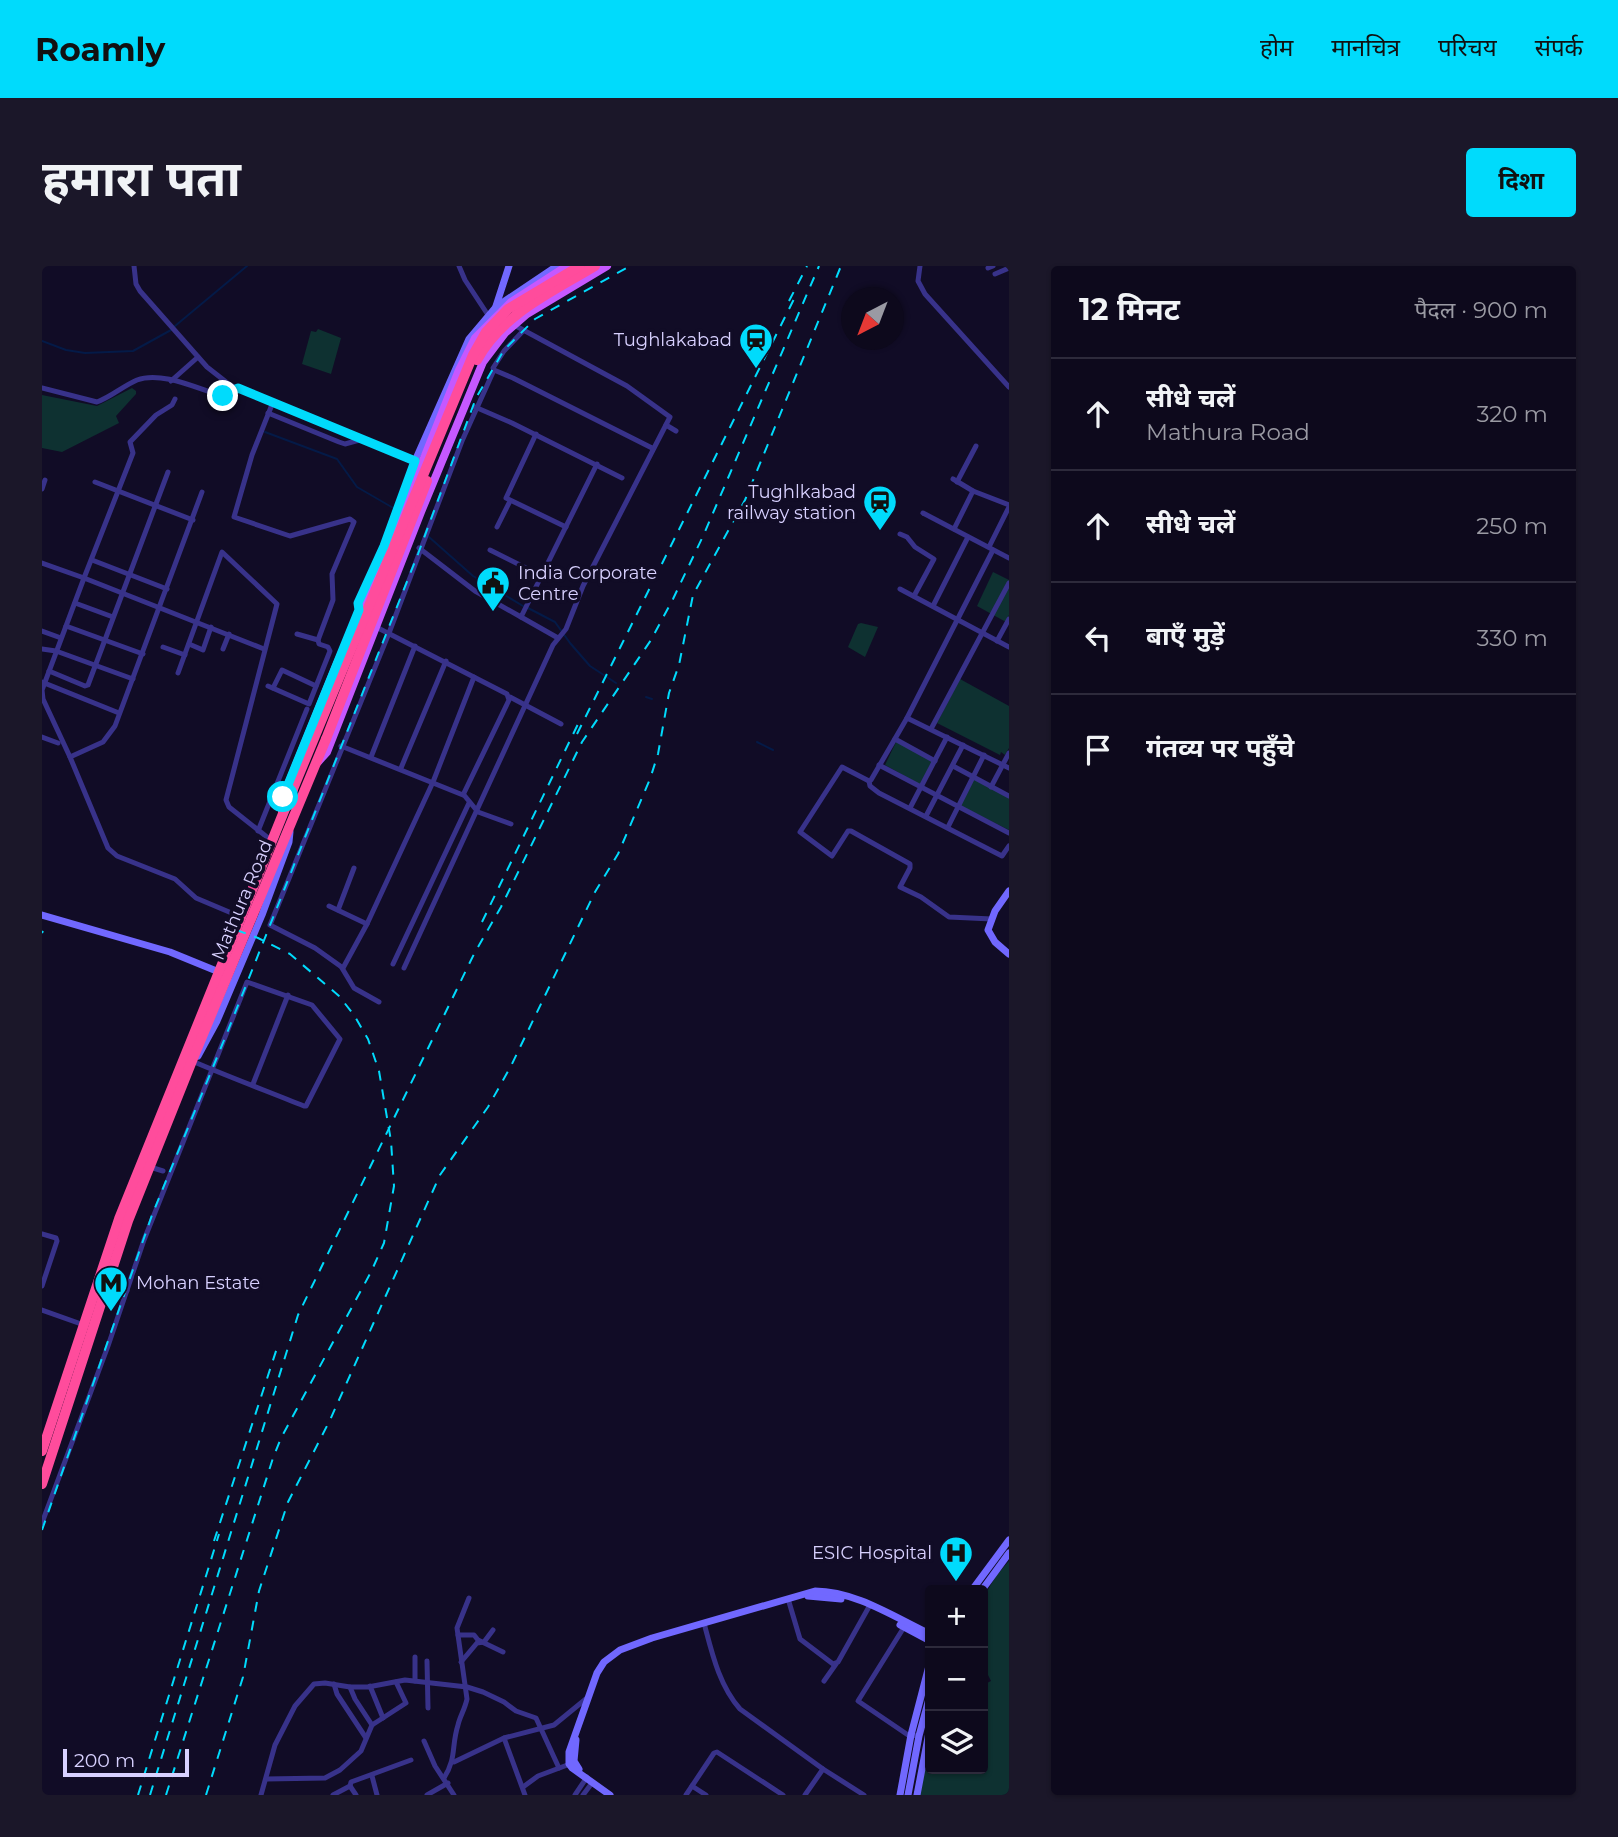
<!DOCTYPE html>
<html lang="hi">
<head>
<meta charset="utf-8">
<style>
  :root { --surface:#0d091c; --page:#1b1729; --text:#f1f3f6; --muted:#9a9aa3; --line:#2d2a3b; --accent:#00dbfc }
  body { margin:0; font-family:Montserrat,"Noto Sans Devanagari",sans-serif; background:var(--page); color:var(--text) }
  .controls { position:absolute; right:21px; bottom:21px; display:grid; overflow:hidden; border-radius:7px; box-shadow:0 2px 5px #0004 }
  .controls button { width:63px; height:63px; display:grid; place-items:center; padding:0; border:0; border-bottom:2px solid var(--line); background:var(--surface); color:var(--text); font:35px sans-serif }
  .compass { position:absolute; left:799px; top:21px; width:63px; height:63px; border-radius:50%; background:var(--surface); box-shadow:0 2px 5px #0004; rotate:222deg }
  .scale { position:absolute; left:21px; bottom:18px; width:126px; box-sizing:border-box; padding-left:7px; border:4px solid #d8d1ff; border-top:0; font-size:19px; line-height:24px; white-space:nowrap; color:#d8d1ff; -webkit-text-stroke:5px #110c26; paint-order:stroke }
  .stop { position:absolute; width:21px; height:21px; margin:-16px; border:5px solid #00dbfc; border-radius:50%; background:#fff }
  .stop.end { background:#00dbfc; border-color:#fff; box-shadow:0 2px 7px #0008 }
  .list { margin:0; padding:0; list-style:none }
  h2 { display:flex; justify-content:space-between; align-items:center; height:91px; margin:0; padding:0 28px; font-size:30px }
  h2 small { font-size:23px; font-weight:400; color:var(--muted) }
  .list li { display:grid; grid-template-columns:46px 1fr auto; gap:21px; align-items:center; box-sizing:border-box; height:112px; padding:0 28px; border-top:2px solid var(--line) }
  .list b { display:block; font-size:26px; white-space:nowrap }
  .list p { margin:0; font-size:23px; white-space:nowrap; color:var(--muted) }
  .list em { font-size:23px; font-style:normal; color:var(--muted) }
  .icon { flex:none; width:38px; height:38px; fill:none; stroke:currentColor; stroke-width:2; stroke-linecap:round; stroke-linejoin:round }
  .map { position:relative; flex:none; width:967px; height:1529px; overflow:hidden; border-radius:7px }
  header { display:flex; align-items:center; gap:42px; box-sizing:border-box; height:98px; padding:0 35px; background:var(--accent); color:#111 }
  header strong { font-size:33px }
  nav { display:flex; gap:38px; margin-inline-start:auto; font-size:24px }
  .intro { display:flex; align-items:center; justify-content:space-between; box-sizing:border-box; height:168px; padding:0 42px }
  h1 { margin:0; font-size:49px }
  .button { padding:18px 32px; border-radius:7px; background:var(--accent); color:#111; font-size:24px; font-weight:700 }
  main { display:flex; gap:42px; padding:0 42px }
  aside { flex:1; background:var(--surface); border-radius:7px; box-shadow:0 2px 5px #0004 }
  .map>svg:first-child { display:block }
  .green { fill:#0e3131 }
  .lines { fill:none; stroke-linecap:round; stroke-linejoin:round }
  .stream { stroke:#041a47; stroke-width:2 }
  .street { stroke:#38328a; stroke-width:5 }
  .secondary { stroke:#7168ff; stroke-width:7 }
  .primary { stroke:#c658ff; stroke-width:8 }
  .highway { stroke:#ff4c9c; stroke-width:10 }
  .rail { stroke:#00dbfc; stroke-width:2; stroke-dasharray:10 9; stroke-linecap:butt }
  .highway-bridge { stroke:#ff4c9c; stroke-width:10 }
  .route { stroke:#00dbfc; stroke-width:9 }
  .labels { text-anchor:middle; dominant-baseline:central; stroke-width:7; stroke-linejoin:round; paint-order:stroke }
  .poi-label { font-size:18px; fill:#d8d1ff; stroke:#110c26; text-anchor:end }
  .street-label { font-size:18px; fill:#d8d1ff; stroke:#110c26 }
</style>
</head>
<body>
<header>
<strong>Roamly</strong>
<nav><a>होम</a><a>मानचित्र</a><a>परिचय</a><a>संपर्क</a></nav>
</header>
<div class="intro"><h1>हमारा पता</h1><a class="button">दिशा</a></div>
<main>
<div class="map">
<svg width="967" height="1529" viewBox="0 0 967 1529">
  <rect width="100%" height="100%" fill="#110c26"/>
  <g class="green">
    <path d="M276,63L299,72L289,108L260,98L269,65L274,66Z"/>
    <path d="M90,122L94,125V128L74,150L77,157L20,186L0,182V129L55,140Z"/>
    <path d="M951,306L967,314V349L964,356L935,340Z"/>
    <path d="M819,357L836,361L823,391L806,381L816,358Z"/>
    <path d="M918,413L967,440V482L963,489L959,486L958,489L895,457Z"/>
    <path d="M855,474L892,493L879,519L843,499Z"/>
    <path d="M930,509L967,528V564L915,538Z"/>
    <path d="M967,1295V1529H877L882,1502L941,1503V1419L949,1415L941,1399V1332L954,1310Z"/>
  </g>
  <g class="lines">
    <g class="stream">
      <path d="M133,60L205,0"/>
      <path d="M0,75L24,84L43,87L91,85L129,64"/>
      <path d="M223,166L295,193L315,221L353,243"/>
      <path d="M387,271L431,310L481,340"/>
      <path d="M486,342L513,356L528,377L548,400L574,417"/>
      <path d="M604,431L610,433"/>
      <path d="M715,476L731,484"/>
    </g>
    <g class="street">
      <path d="M92,0L94,18L98,25L165,101L188,119L374,195"/>
      <path d="M417,0L423,14L446,49"/>
      <path d="M878,0L876,15L883,28L967,121"/>
      <path d="M946,2L951,0"/>
      <path d="M953,8L967,2"/>
      <path d="M452,104L451,102L462,85L481,65"/>
      <path d="M129,115L156,91"/>
      <path d="M0,122L55,136C69,131 81,120 95,114C119,105 154,122 177,129L185,128L196,122"/>
      <path d="M433,141L470,157L580,212"/>
      <path d="M226,147L297,176L303,178L321,173"/>
      <path d="M624,159L634,165"/>
      <path d="M494,168L464,232L524,261"/>
      <path d="M911,213L931,225"/>
      <path d="M53,216L151,254"/>
      <path d="M915,216L934,180"/>
      <path d="M0,223L3,214"/>
      <path d="M881,247L967,292"/>
      <path d="M455,261L468,235"/>
      <path d="M912,263L931,225L967,239"/>
      <path d="M858,268L865,271L873,281L892,293L872,330"/>
      <path d="M947,281L967,241"/>
      <path d="M377,282L433,325L479,351L555,198"/>
      <path d="M448,284L500,310"/>
      <path d="M50,294L125,323"/>
      <path d="M0,297L42,312L91,187L88,176L114,149L130,139L133,133"/>
      <path d="M858,323L967,381"/>
      <path d="M33,337L71,351"/>
      <path d="M891,340L926,271"/>
      <path d="M479,351L516,372"/>
      <path d="M24,360L101,388"/>
      <path d="M0,365L19,372"/>
      <path d="M255,368L276,374"/>
      <path d="M955,375L967,353"/>
      <path d="M147,378L161,384L169,361"/>
      <path d="M121,381L143,389"/>
      <path d="M0,383L14,385L91,413"/>
      <path d="M181,383L187,368"/>
      <path d="M7,405L43,420L46,419L126,206"/>
      <path d="M136,407L180,286L235,338L184,534L187,541L230,575"/>
      <path d="M0,416L77,447"/>
      <path d="M226,420L267,438L288,385L286,381L277,378L276,374L291,334L290,308L312,256L308,253L248,270L192,251L210,189L231,136"/>
      <path d="M231,422L240,404L274,420"/>
      <path d="M468,431L519,458"/>
      <path d="M865,452L951,284"/>
      <path d="M889,463L967,317"/>
      <path d="M0,471L16,477"/>
      <path d="M853,473L893,495"/>
      <path d="M299,480L421,529L467,434L465,428L334,361"/>
      <path d="M28,491L61,476L73,460L160,226"/>
      <path d="M329,491L373,380"/>
      <path d="M837,499L967,567"/>
      <path d="M911,500L967,530"/>
      <path d="M359,502L404,395"/>
      <path d="M827,515L828,520L837,527L960,590L967,580"/>
      <path d="M949,521L967,487"/>
      <path d="M422,529L436,546L469,558"/>
      <path d="M868,542L905,471"/>
      <path d="M884,550L921,479"/>
      <path d="M906,561L942,489"/>
      <path d="M216,565L265,443"/>
      <path d="M287,640L325,658L391,516L432,411"/>
      <path d="M296,644L312,602"/>
      <path d="M199,651L154,632L133,613L75,590L66,582L28,491L1,433L0,424L42,312L222,383"/>
      <path d="M950,653L907,651L879,631L858,621L868,602V598L809,565H806L790,590L758,566L800,501L827,515L829,514L865,452L967,502"/>
      <path d="M325,658L301,702L273,682L228,659L347,367L420,175L452,104L471,112L610,182"/>
      <path d="M351,698L427,537"/>
      <path d="M300,702L312,722L337,736"/>
      <path d="M362,702L511,379L524,363L541,320L628,151L585,120L472,59"/>
      <path d="M211,818L246,729"/>
      <path d="M108,901L121,905"/>
      <path d="M0,968L14,972L15,975L0,1020"/>
      <path d="M65,1018L85,1025"/>
      <path d="M0,1044L42,1059"/>
      <path d="M0,1257L66,1080L102,974L205,716L270,739L298,773L264,840H262C225,825 187,811 150,795"/>
      <path d="M747,1336L758,1373L791,1398L796,1396L828,1339"/>
      <path d="M662,1357C670,1387 677,1419 698,1443L781,1503L822,1529"/>
      <path d="M864,1358L816,1435L866,1469L877,1470"/>
      <path d="M416,1369H432L436,1374L461,1386"/>
      <path d="M373,1391V1415"/>
      <path d="M385,1395L386,1442"/>
      <path d="M419,1396L435,1377L442,1376L451,1364"/>
      <path d="M782,1415L794,1398"/>
      <path d="M292,1418L295,1428L324,1472"/>
      <path d="M328,1420L341,1452"/>
      <path d="M308,1421L313,1433L330,1459"/>
      <path d="M462,1472L483,1529"/>
      <path d="M382,1475L393,1500L412,1529"/>
      <path d="M412,1496L462,1472L512,1459L545,1432"/>
      <path d="M330,1510L335,1529"/>
      <path d="M402,1512C415,1491 409,1481 416,1459C418,1450 423,1443 425,1433L415,1362L427,1332"/>
      <path d="M224,1513L283,1512L298,1504L319,1485L330,1459L364,1437L354,1416"/>
      <path d="M308,1520L309,1516L369,1494"/>
      <path d="M650,1520L664,1529"/>
      <path d="M481,1521L496,1510L528,1498"/>
      <path d="M219,1529L233,1479L253,1440L272,1418L283,1417L308,1421H326L363,1414L425,1421L441,1426L462,1436L474,1445L494,1452L517,1502"/>
      <path d="M291,1529L308,1520L314,1529"/>
      <path d="M385,1529L406,1517"/>
      <path d="M533,1529L545,1511"/>
      <path d="M541,1529L550,1517"/>
      <path d="M644,1529L672,1487L675,1486L741,1529"/>
      <path d="M763,1529L781,1503"/>
    </g>
    <g class="secondary">
      <path d="M454,40L467,0"/>
      <path d="M317,344L316,337L342,280L373,195L427,73L454,41L515,0"/>
      <path d="M967,625L953,645L946,664L953,676L967,688"/>
      <path d="M0,649L128,686L177,706"/>
      <path d="M156,790L175,755L220,649L247,576L248,566"/>
      <path d="M930,1324L967,1274"/>
      <path d="M940,1324L967,1287"/>
      <path d="M766,1330L799,1333"/>
      <path d="M858,1359L888,1375"/>
      <path d="M534,1474L532,1495L537,1503"/>
      <path d="M568,1529L530,1502L527,1498V1486L555,1407L562,1396L578,1384L610,1372L773,1325C813,1325 852,1351 888,1368"/>
      <path d="M858,1529L869,1469L888,1396"/>
      <path d="M866,1529L877,1470L888,1429"/>
      <path d="M875,1529L888,1461"/>
    </g>
    <g class="primary">
      <path d="M276,496L285,486L379,246L441,96L463,67L485,48L565,0"/>
      <path d="M240,546L241,531L294,400L363,240L417,104L433,72L469,36L525,0"/>
    </g>
    <g class="highway">
      <path d="M0,1185L77,953L251,523"/>
      <path d="M0,1218L86,955L152,790L284,473"/>
    </g>
    <g class="rail">
      <path d="M747,35L765,0"/>
      <path d="M535,468L754,29"/>
      <path d="M440,656L536,458"/>
      <path d="M0,667L1,665"/>
      <path d="M0,1264L110,949L185,767L376,288L434,132L462,84L493,53L588,0"/>
      <path d="M172,1275L235,1082"/>
      <path d="M96,1529L177,1268"/>
      <path d="M108,1529L256,1049L432,688L459,641L540,476L609,374L631,333L662,268L777,0"/>
      <path d="M124,1529L231,1192L239,1172L329,1006L342,977L352,920L349,875L337,805L326,773L312,749L297,730L248,688L216,672L181,659"/>
      <path d="M164,1529L201,1411L217,1325L246,1236L288,1154L398,909L446,841L469,800L553,626L576,588L608,513L616,488L627,427L637,399L651,329L703,234L799,0"/>
    </g>
    <g class="highway-bridge">
      <path d="M435,94C460,48 510,26 553,0"/>
      <path d="M284,473L385,215"/>
      <path d="M251,523L431,89L444,66L466,43L538,0"/>
    </g>
  </g>
  <g class="lines">
    <path class="route" d="M181,130L196,122L373,195L342,280L316,337L317,344L241,531"/>
  </g>
  <defs>
    <g id="station-pin" transform="scale(1.75)"><path d="M0 17L-7.5 6A9.5 9.5 0 1 1 7.5 6Z" fill="#00dbfc" stroke="#110c26"/><path d="M-3-6H3Q5-6 5-4V2Q5 4 3 4L4.5 6H3L1.5 4h-3L-3 6H-4.5L-3 4Q-5 4-5 2V-4Q-5-6-3-6ZM-3.5-4v3h7v-3ZM-3.5 1v1.5H-2V1ZM2 1v1.5H3.5V1Z" fill="#111"/></g>
    <g id="civic-pin" transform="scale(1.75)"><path d="M0 17L-7.5 6A9.5 9.5 0 1 1 7.5 6Z" fill="#00dbfc" stroke="#110c26"/><path d="M-.6-6.5H3V-4.5H.6V-3L4-1V1h2V6H-6V1h2V-1L-.6-3ZM-1.2 2.5V6h2.4V2.5Z" fill="#111"/></g>
    <g id="metro-pin" transform="scale(1.75)"><path d="M0 17L-7.5 6A9.5 9.5 0 1 1 7.5 6Z" fill="#00dbfc" stroke="#110c26"/><path d="M-5.5 5V-5H-3L0 0L3-5H5.5V5H3V-.5L0 4L-3-.5V5Z" fill="#111"/></g>
    <g id="hospital-pin" transform="scale(1.75)"><path d="M0 17L-7.5 6A9.5 9.5 0 1 1 7.5 6Z" fill="#00dbfc" stroke="#110c26"/><path d="M-5-5h3v3.5h4V-5h3V5h-3V1.5h-4V5h-3Z" fill="#111"/></g>
  </defs>
  <g fill-rule="evenodd">
    <use href="#station-pin" x="714" y="74"/>
    <use href="#station-pin" x="838" y="236"/>
    <use href="#civic-pin" x="451" y="317"/>
    <use href="#metro-pin" x="69" y="1017"/>
    <use href="#hospital-pin" x="914" y="1287"/>
  </g>
  <g class="labels">
    <g class="poi-label">
      <text x="690" y="74">Tughlakabad</text>
      <text x="814" y="226">Tughlkabad<tspan x="814" dy="21">railway station</tspan></text>
      <text x="476" y="307" text-anchor="start">India Corporate<tspan x="476" dy="21">Centre</tspan></text>
      <text x="94" y="1017" text-anchor="start">Mohan Estate</text>
      <text x="890" y="1287">ESIC Hospital</text>
    </g>
    <g class="street-label">
      <text transform="translate(200 634) rotate(-67)">Mathura Road</text>
    </g>
  </g>
</svg>
<div class="controls">
<button>+</button>
<button>−</button>
<button><svg class="icon" aria-label="layers" viewBox="0 0 24 24"><path d="M12 4l9 5-9 5-9-5zM3 14l9 5 9-5"/></svg></button>
</div>
<svg class="compass" viewBox="-18 -18 36 36"><path d="M0-13l5 13h-10z" fill="#e53935"/><path d="M0 13l5-13h-10z" fill="#9a9aa3"/></svg>
<div class="scale">200 m</div>
<div class="stop" style="left:241px;top:531px"></div>
<div class="stop end" style="left:181px;top:130px"></div>
</div>
<aside>
<h2>12 मिनट<small>पैदल · 900 m</small></h2>
<ul class="list">
<li><svg class="icon" aria-label="ahead" viewBox="0 0 24 24"><path d="M12 20V5M6 11l6-6 6 6"/></svg><div><b>सीधे चलें</b><p>Mathura Road</p></div><em>320 m</em></li>
<li><svg class="icon" aria-label="ahead" viewBox="0 0 24 24"><path d="M12 20V5M6 11l6-6 6 6"/></svg><div><b>सीधे चलें</b></div><em>250 m</em></li>
<li><svg class="icon" aria-label="left" viewBox="0 0 24 24"><path d="M17 20v-9H6M10 6l-5 5 5 5"/></svg><div><b>बाएँ मुड़ें</b></div><em>330 m</em></li>
<li><svg class="icon" aria-label="arrive" viewBox="0 0 24 24"><path d="M6 21V4h12l-3 4 3 4H6"/></svg><div><b>गंतव्य पर पहुँचे</b></div></li>
</ul>
</aside>
</main>
</body>
</html>
